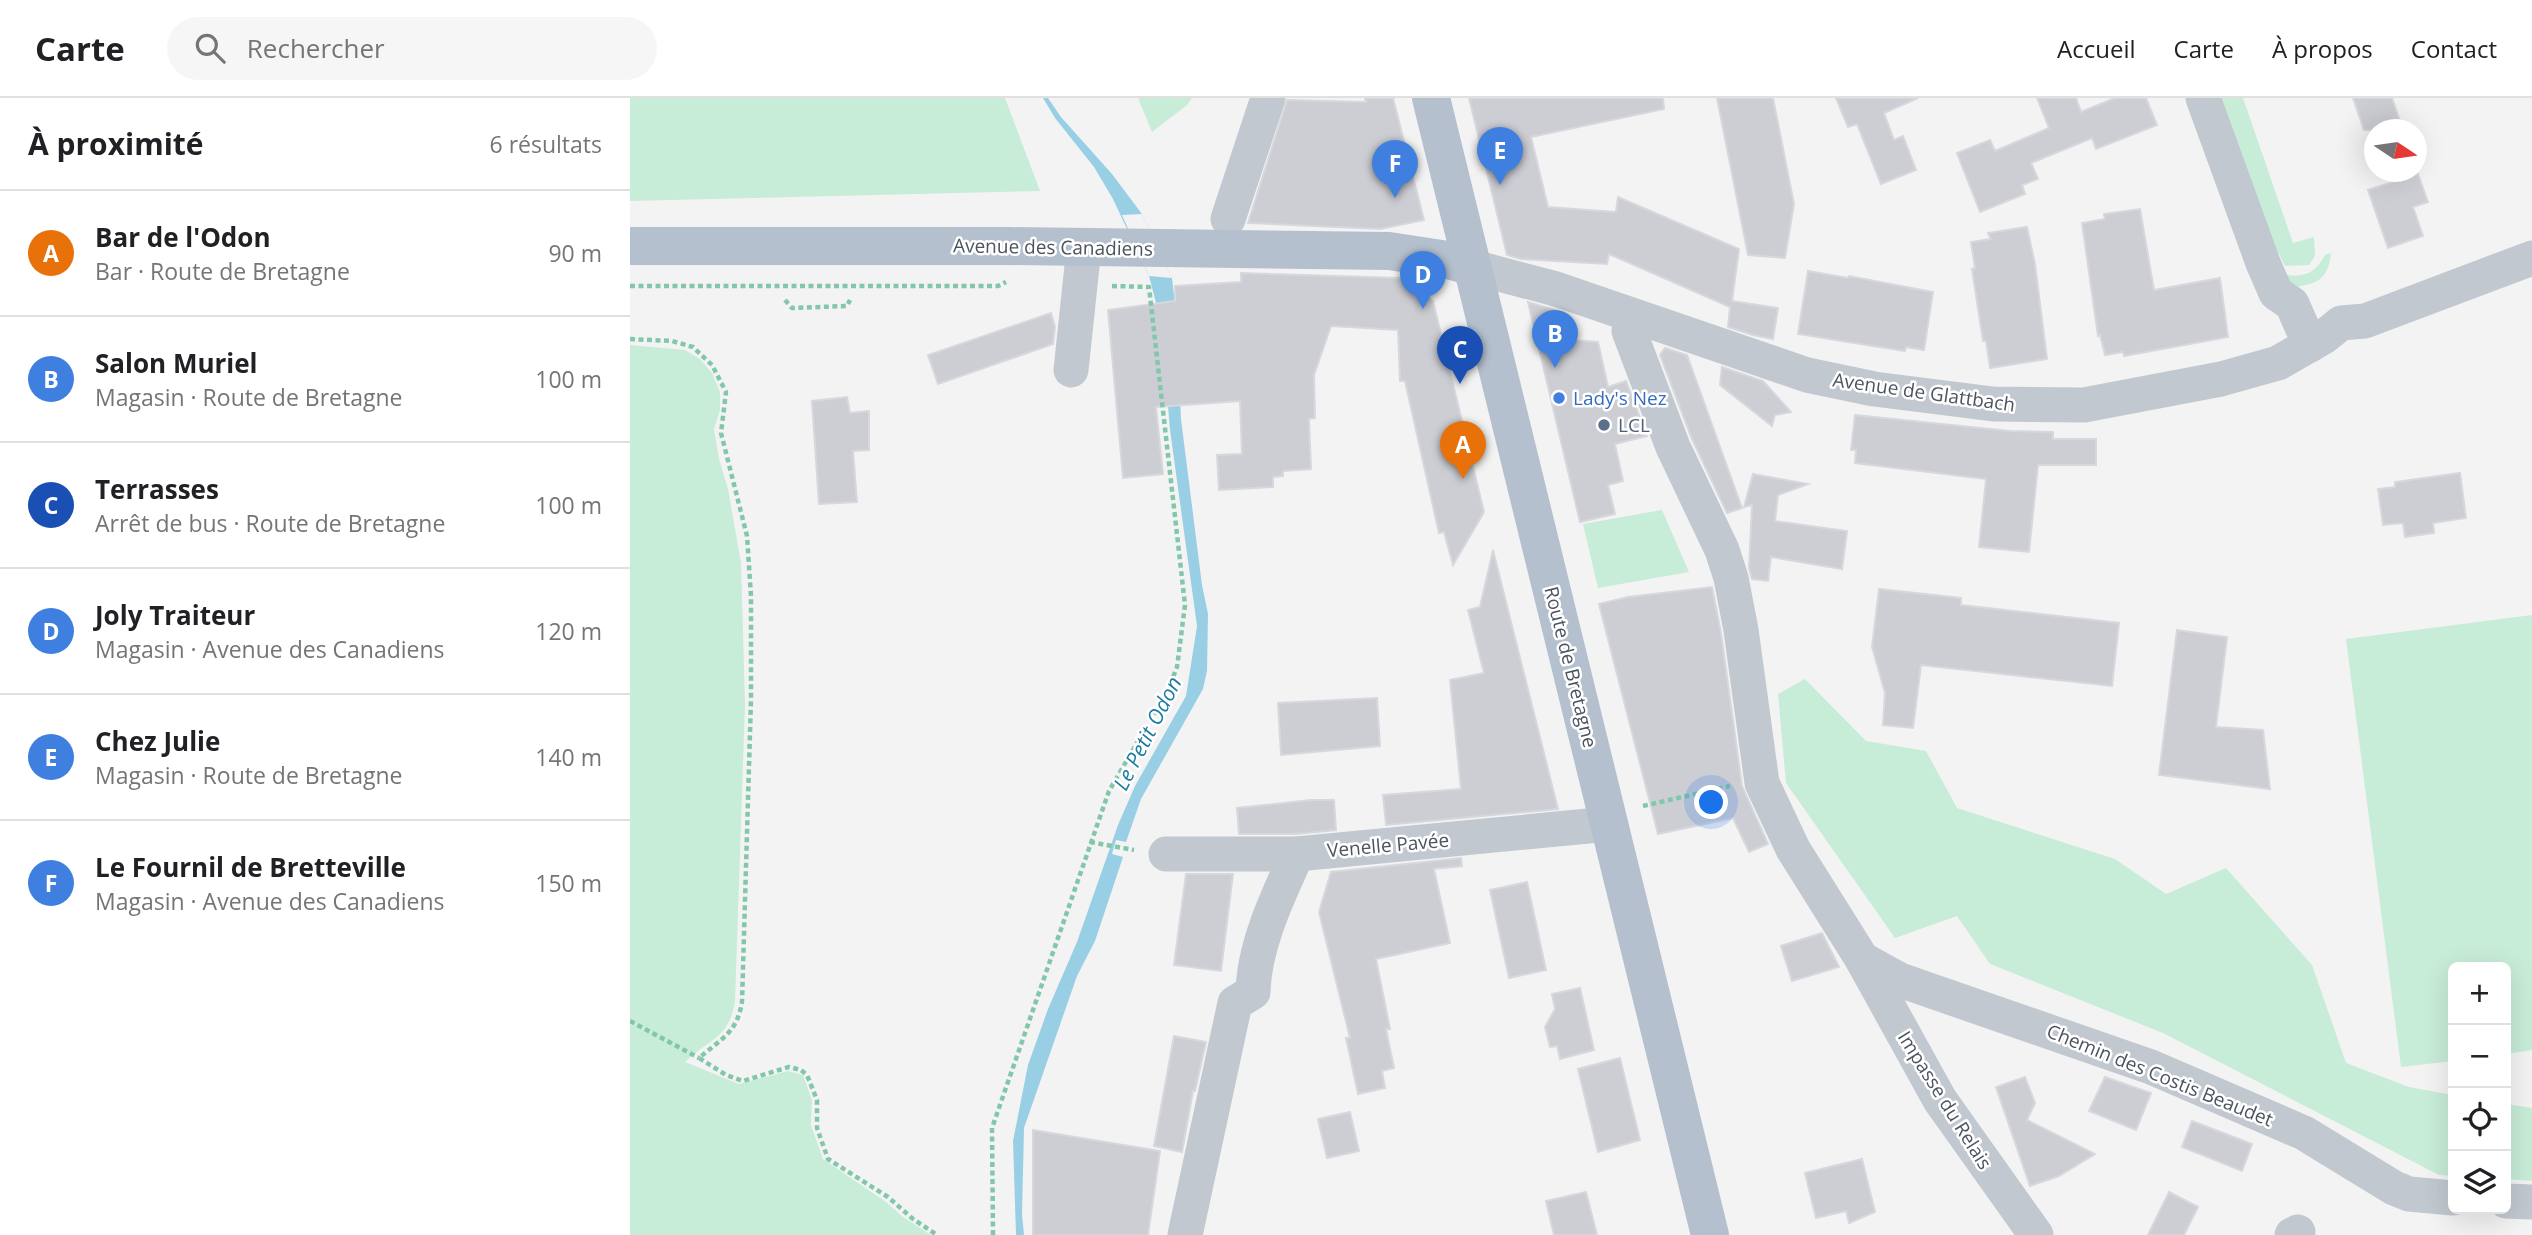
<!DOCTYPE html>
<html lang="fr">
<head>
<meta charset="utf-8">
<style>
  :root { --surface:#fff; --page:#f6f6f6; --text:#202124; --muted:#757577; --line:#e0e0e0; --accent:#2d69d4 }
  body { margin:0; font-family:"Open Sans",sans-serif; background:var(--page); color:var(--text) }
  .controls { position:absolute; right:21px; bottom:21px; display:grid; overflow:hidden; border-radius:10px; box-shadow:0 7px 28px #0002 }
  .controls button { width:63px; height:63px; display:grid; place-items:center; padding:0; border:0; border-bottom:2px solid var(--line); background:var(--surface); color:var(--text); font:35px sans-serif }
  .compass { position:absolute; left:1734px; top:21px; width:63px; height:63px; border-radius:50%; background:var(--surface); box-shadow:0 7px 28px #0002; rotate:103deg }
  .you { position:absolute; left:1082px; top:705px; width:24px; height:24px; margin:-18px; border:5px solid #fff; border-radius:50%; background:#1a73e8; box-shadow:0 0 0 10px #1a73e833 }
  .badge { display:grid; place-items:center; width:46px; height:46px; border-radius:50%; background:var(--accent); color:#fff; font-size:23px; font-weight:700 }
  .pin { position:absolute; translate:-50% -58px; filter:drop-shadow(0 2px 4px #0008) }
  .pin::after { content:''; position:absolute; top:37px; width:24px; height:21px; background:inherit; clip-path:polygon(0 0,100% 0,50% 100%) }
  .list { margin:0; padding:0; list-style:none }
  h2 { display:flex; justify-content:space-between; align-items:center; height:91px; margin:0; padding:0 28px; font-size:30px }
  h2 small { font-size:23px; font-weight:400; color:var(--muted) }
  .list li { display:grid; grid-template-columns:46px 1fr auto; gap:21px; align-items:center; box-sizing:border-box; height:126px; padding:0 28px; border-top:2px solid var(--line) }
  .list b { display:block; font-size:26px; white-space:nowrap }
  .list p { margin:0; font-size:23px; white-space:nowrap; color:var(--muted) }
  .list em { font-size:23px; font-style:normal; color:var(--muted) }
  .icon { flex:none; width:38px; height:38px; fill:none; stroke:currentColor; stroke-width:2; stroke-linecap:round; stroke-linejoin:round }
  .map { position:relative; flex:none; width:1902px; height:1137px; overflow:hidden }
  header { display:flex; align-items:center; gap:42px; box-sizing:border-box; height:98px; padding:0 35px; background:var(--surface); border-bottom:2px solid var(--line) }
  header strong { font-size:33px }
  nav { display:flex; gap:38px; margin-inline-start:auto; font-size:24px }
  .search { width:490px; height:63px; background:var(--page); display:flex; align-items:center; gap:18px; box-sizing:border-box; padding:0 24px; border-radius:38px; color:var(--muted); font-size:26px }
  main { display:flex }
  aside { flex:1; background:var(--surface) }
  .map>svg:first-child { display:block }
  .green { fill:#c7ecd8 }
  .water { fill:#98cfe5 }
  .pier { fill:#f4f3f3 }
  .building { fill:#cdced4; stroke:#d7d8dd; stroke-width:2 }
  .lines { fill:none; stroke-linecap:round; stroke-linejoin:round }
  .path { stroke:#82c7aa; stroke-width:4.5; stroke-dasharray:5 3.5; stroke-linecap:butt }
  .minor { stroke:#c2c8cf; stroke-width:35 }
  .major { stroke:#b5c0ce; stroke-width:38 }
  .shop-dot { fill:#3f7fe0; stroke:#fff; stroke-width:2.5 }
  .service-dot { fill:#5c6f8a; stroke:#fff; stroke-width:2.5 }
  .labels { text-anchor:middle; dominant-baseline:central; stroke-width:5; stroke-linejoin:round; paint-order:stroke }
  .street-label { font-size:19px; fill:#4c545e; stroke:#fff }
  .shop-label { font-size:19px; fill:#366cbe; stroke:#fff; text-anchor:start }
  .service-label { font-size:19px; fill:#4e5e75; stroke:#fff; text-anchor:start }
  .water-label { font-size:21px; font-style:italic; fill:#1b7ba2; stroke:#fff }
</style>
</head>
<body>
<header>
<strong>Carte</strong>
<div class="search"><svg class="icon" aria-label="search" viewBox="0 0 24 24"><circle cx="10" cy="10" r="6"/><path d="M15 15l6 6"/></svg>Rechercher</div>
<nav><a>Accueil</a><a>Carte</a><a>À propos</a><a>Contact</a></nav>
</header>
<main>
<aside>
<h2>À proximité<small>6 résultats</small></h2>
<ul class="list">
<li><span class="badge" style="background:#e8710a">A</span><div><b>Bar de l'Odon</b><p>Bar · Route de Bretagne</p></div><em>90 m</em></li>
<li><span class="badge" style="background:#3f7fe0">B</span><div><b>Salon Muriel</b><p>Magasin · Route de Bretagne</p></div><em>100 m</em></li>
<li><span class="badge" style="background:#1a4fb4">C</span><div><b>Terrasses</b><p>Arrêt de bus · Route de Bretagne</p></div><em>100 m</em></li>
<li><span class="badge" style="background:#3f7fe0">D</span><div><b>Joly Traiteur</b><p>Magasin · Avenue des Canadiens</p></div><em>120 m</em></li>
<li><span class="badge" style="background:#3f7fe0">E</span><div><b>Chez Julie</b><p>Magasin · Route de Bretagne</p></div><em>140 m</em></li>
<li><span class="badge" style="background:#3f7fe0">F</span><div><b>Le Fournil de Bretteville</b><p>Magasin · Avenue des Canadiens</p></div><em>150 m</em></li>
</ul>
</aside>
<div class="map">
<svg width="1902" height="1137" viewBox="0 0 1902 1137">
  <rect width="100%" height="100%" fill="#f4f3f3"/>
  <g class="green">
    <path d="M0,0H375L410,93L0,103Z"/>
    <path d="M508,0H562L557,7L522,34Z"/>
    <path d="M1584,0H1613L1663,145L1684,139L1685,158L1679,167L1655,168L1648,154L1641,156Z"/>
    <path d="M1701,155C1698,180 1690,185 1666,189L1654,181L1657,177C1676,180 1687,173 1695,157Z"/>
    <path d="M0,247L55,252L70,261L82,275L90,294V312L84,331L89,361L98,391L111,465L115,606L105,903C99,941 80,940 55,964L109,986L158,973L173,977L182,1002L181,1027L193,1061L256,1104L273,1119L301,1137H0Z"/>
    <path d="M1032,412L1059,474L968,490L953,426Z"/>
    <path d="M1902,517V952L1876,956V869H1823V963L1771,969L1716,541Z"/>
    <path d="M1175,581L1236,643L1296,653L1327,710L1485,761L1536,796L1596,770L1682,867L1716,965L1779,989L1823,997V1078L1809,1077L1533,935L1360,866L1327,818L1265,840L1156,685L1148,596Z"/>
    <path d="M1876,1006L1902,1010V1083L1876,1081Z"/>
  </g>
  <path class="water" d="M413,0H418L431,19L482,76L512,116L542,180L546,216L551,321L572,487L578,516L577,573L573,591L511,701L496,744L486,742L482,756L493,759L465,843L447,878L394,1030L392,1116L394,1137H386L383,1043L398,967L418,911L447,844L488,727L505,688L556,598L567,528L540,332L531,224L519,178L483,101L464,69L425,20Z"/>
  <path class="pier" d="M512,116L542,180L519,178L492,117Z"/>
  <g class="building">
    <path d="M735,0H763L794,122L750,131L618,125L657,2L736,4Z"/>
    <path d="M839,0H1033L1034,11L901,39L918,109L986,114L988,99L1109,151L1102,203L1148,210L1143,241L1123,237L1098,229L1100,209L979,156L977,166L891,161L877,157Z"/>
    <path d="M1087,0H1143L1164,106L1155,160L1118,157Z"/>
    <path d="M1206,0H1288L1254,15L1264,42L1273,38L1286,72L1251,86L1227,26L1218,29Z"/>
    <path d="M1407,0H1446L1451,14L1485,0H1516L1527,27L1466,51L1462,40L1401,65L1408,81L1392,87L1395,96L1350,114L1327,55L1360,42L1365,53L1419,30Z"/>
    <path d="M1723,0H1762L1773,32H1734Z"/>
    <path d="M1788,76L1798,104L1783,109L1793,138L1758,150L1738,92Z"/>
    <path d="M1510,111L1524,192L1590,180L1598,239L1494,258L1493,254L1475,257L1470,237L1468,238L1452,125L1475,121L1474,116Z"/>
    <path d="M1397,129L1405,166L1417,261L1360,270L1356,243H1353L1342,171L1345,170L1341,144L1361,141L1358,135Z"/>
    <path d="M1178,173L1218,180L1219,178L1303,194L1294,252L1276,249L1275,253L1168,236Z"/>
    <path d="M611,175L771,180L803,203L854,414L823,467L814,434L809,435L775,283H770L768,232L701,228L684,277L685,320L679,321L681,371L653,373V378L643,379V389L589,392L587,357L612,356L610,303L526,309L533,376L493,380L478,212L545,203V188L611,184Z"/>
    <path d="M898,204L934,215L941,242L968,244L978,289L996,283L1017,338L985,346L993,383L978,387L985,416L950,424Z"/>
    <path d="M421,215L425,229L423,246L308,286L298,257Z"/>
    <path d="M1035,250L1057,257L1112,410L1097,415L1062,341L1030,257Z"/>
    <path d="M1092,269L1133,283L1161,314L1145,317L1142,328L1090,287Z"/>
    <path d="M217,299L220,315L239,313V352L223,353L227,404L189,406L182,303Z"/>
    <path d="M1225,317L1380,333L1423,334V341H1466V367H1408L1399,454L1349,449L1356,381L1225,365L1226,352H1221Z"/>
    <path d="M1830,375L1836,420L1803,425L1804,435L1775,439L1773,425L1753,427L1748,391L1765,389V384Z"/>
    <path d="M1123,376L1178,386L1148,397L1145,423L1217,433L1212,471L1141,459L1138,483L1122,481L1119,470L1122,407L1114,409Z"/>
    <path d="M863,452L928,711L756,727L753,697L831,691L820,582L854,575L838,512L850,509Z"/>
    <path d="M1082,489L1091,535L1112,688L1138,746L1119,754L1103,720L1028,736L969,506L998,499Z"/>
    <path d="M1249,491L1331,500V507L1489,525L1482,588L1291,567L1283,630L1253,627L1255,595L1242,549Z"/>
    <path d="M1547,532L1597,539L1586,629L1633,632L1640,691L1529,677Z"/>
    <path d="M747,600L750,648L651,657L648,605Z"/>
    <path d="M681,702H704L706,732L666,736H609L607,710Z"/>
    <path d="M831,760L832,768L804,771L820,845L746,861L760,931H756L764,970L752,973L755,990L728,996L716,940H720L689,814L701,774Z"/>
    <path d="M556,776H603L591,873L544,867Z"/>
    <path d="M897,784L916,872L879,880L860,792Z"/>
    <path d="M1192,835L1209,869L1162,883L1151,848Z"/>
    <path d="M950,890L964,952L930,961L927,948L920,949L915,929L925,911L922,896Z"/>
    <path d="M544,938L576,944L565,993H563L552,1054L524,1048Z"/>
    <path d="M990,960L1010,1042L968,1054L948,971Z"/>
    <path d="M1395,979L1405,1005L1397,1022L1465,1056L1429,1078L1400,1088L1366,989Z"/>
    <path d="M1475,979L1521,995L1506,1032L1459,1013Z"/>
    <path d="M720,1014L729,1053L697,1060L688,1021Z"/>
    <path d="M1562,1023L1622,1046L1612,1073L1552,1049Z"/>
    <path d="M403,1032L530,1053L518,1137H403Z"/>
    <path d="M1232,1061L1245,1114L1219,1125L1216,1113L1186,1120L1175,1075Z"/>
    <path d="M956,1094L967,1137H924L916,1103Z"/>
    <path d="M1539,1094L1568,1109L1554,1137H1518Z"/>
  </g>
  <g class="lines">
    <g class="path">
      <path d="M0,188H368L376,184"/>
      <path d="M155,202L162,210L217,208L220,202"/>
      <path d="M0,241L42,243L63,249L82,267L96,294L91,335L117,438L121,498V601L112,904C107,935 91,941 69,960L96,977L113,983L159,969L171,972L177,977L187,1002V1030L198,1061L258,1099L283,1121L307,1137"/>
      <path d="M1013,708L1100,688"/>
      <path d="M460,744L504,752"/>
      <path d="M0,923L69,960"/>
      <path d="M363,1137L362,1030L479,693L538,592L547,569L555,507L519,189L482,188"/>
    </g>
    <g class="minor">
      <path d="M1573,0L1633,165L1646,195L1662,206L1680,247"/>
      <path d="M598,121L638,0"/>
      <path d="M843,169L926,191L1177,277L1244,291L1363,306L1454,307L1591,281L1648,265L1695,238L1711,225L1735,223L1902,160"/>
      <path d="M1001,217L999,233L1043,349L1092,452L1101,480L1111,532L1132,685L1163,751L1232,861L1310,1002L1406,1137"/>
      <path d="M441,272L454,149"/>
      <path d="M536,756H667L979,726"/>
      <path d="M1232,861L1270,882L1521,969L1674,1035L1764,1090L1779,1096L1823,1100"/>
      <path d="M1876,1103L1902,1104"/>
      <path d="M555,1137L605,905L623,894C624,847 648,798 667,756"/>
      <path d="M1662,1137L1668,1134"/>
    </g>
    <g class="major">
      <path d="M801,0L1080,1137"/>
      <path d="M0,148H377L759,153L818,162L843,169"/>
    </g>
  </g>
  <circle class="shop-dot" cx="929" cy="300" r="7"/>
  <circle class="service-dot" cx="974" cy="327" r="7"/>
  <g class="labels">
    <g class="street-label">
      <text transform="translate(423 149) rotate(1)">Avenue des Canadiens</text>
      <text transform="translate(1294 294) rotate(8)">Avenue de Glattbach</text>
      <text transform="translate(941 569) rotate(76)">Route de Bretagne</text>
      <text transform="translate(758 747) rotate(-5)">Venelle Pavée</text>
      <text transform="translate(1530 977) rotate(22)">Chemin des Costis Beaudet</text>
      <text transform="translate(1315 1002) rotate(58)">Impasse du Relais</text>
    </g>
    <g class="shop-label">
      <text x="943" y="300">Lady's Nez</text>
    </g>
    <g class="service-label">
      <text x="988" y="327">LCL</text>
    </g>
    <g class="water-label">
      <text transform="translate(517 635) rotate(-63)">Le Petit Odon</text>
    </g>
  </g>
</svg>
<div class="controls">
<button>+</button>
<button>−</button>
<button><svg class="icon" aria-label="locate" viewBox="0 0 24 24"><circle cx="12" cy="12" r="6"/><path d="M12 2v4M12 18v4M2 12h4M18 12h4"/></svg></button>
<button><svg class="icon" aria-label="layers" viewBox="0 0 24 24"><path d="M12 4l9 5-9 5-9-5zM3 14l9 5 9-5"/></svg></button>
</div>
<svg class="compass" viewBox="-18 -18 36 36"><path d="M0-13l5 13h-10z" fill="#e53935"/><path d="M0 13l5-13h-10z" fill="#757577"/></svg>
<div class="you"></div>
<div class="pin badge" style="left:833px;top:381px;background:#e8710a">A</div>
<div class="pin badge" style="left:925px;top:270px;background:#3f7fe0">B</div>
<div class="pin badge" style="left:830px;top:286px;background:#1a4fb4">C</div>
<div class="pin badge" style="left:793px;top:211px;background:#3f7fe0">D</div>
<div class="pin badge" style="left:870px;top:87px;background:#3f7fe0">E</div>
<div class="pin badge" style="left:765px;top:100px;background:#3f7fe0">F</div>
</div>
</main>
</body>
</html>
